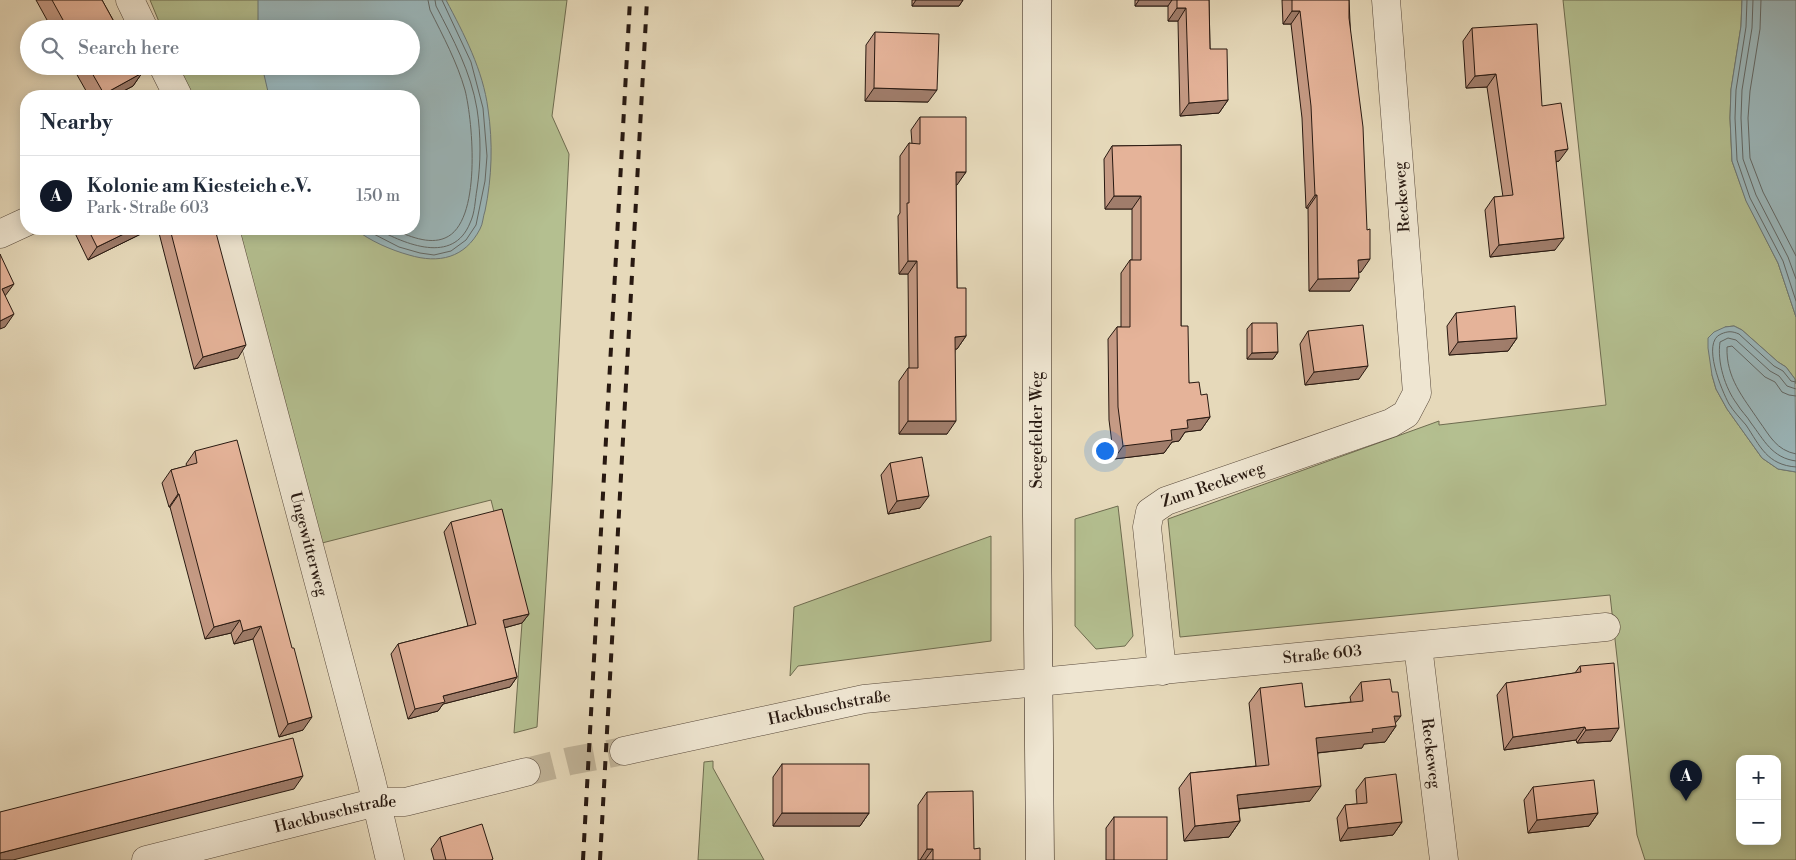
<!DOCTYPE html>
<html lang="en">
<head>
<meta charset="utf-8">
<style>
  :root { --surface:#fff; --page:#f6f6f7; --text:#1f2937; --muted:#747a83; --line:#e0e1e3; --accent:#111827 }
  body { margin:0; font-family:"Libre Bodoni",serif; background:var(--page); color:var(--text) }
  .controls { position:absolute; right:15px; bottom:15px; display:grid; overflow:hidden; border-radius:10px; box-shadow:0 2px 12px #0003 }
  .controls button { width:45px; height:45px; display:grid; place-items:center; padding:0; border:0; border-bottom:1px solid var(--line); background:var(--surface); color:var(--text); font:25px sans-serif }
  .you { position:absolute; left:1104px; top:450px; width:18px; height:18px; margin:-12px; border:4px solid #fff; border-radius:50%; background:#1a73e8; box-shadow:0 0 0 8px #1a73e833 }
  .badge { display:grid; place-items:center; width:32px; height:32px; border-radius:50%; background:var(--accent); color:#fff; font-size:16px; font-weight:700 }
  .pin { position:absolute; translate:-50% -41px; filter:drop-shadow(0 1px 2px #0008) }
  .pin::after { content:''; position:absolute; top:26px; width:18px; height:15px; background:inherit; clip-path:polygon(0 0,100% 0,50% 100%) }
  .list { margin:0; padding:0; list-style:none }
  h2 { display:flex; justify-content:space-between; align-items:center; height:65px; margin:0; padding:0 20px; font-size:21px }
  h2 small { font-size:16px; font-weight:400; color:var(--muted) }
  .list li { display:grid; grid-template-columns:32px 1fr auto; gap:15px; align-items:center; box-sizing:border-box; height:80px; padding:0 20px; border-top:1px solid var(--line) }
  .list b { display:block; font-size:19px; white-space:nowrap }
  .list p { margin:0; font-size:16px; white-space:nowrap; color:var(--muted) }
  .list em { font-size:16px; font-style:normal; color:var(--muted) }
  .icon { flex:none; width:28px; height:28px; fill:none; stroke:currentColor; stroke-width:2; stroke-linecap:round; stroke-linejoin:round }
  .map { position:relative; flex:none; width:1796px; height:860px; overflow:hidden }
  .search { position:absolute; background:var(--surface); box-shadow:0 2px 12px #0003; left:20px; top:20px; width:400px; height:55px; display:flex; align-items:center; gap:12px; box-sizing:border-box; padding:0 18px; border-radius:28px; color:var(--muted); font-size:19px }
  .panel { position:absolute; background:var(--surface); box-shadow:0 2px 12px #0003; left:20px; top:90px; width:400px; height:145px; border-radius:20px }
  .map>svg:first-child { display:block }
  .green { fill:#b4bf90; stroke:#6e6c50; fill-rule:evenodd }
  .water { fill:#9bb7bb; stroke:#6d7877 }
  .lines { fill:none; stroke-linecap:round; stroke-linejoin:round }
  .shore { stroke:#626866; stroke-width:1 }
  .street-tunnel { stroke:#c0b398; stroke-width:28; stroke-dasharray:28 14; stroke-linecap:butt }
  .street-casing { stroke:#58493b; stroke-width:29 }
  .secondary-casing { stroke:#281911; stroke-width:29 }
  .street { stroke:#efe6d2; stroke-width:28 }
  .secondary { stroke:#efe6d2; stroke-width:28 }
  .rail { stroke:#281911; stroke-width:4; stroke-dasharray:9 9; stroke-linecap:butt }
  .wall { fill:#c59a84; stroke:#281911 }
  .shaded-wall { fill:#a07d6b; stroke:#281911 }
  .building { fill:#e5b399; stroke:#281911 }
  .labels { text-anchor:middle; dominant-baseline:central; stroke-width:5; stroke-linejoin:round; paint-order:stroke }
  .street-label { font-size:16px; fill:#281911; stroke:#efe6d2 }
</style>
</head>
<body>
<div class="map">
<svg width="1796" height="860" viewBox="0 0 1796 860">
  <rect width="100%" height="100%" fill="#e6d9ba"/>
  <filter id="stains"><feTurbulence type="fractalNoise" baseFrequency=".004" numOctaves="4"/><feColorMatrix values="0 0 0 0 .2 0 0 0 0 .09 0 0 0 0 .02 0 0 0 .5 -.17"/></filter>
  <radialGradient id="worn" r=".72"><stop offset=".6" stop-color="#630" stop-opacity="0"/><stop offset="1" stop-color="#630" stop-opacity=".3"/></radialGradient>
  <g class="green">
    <path d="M150,0H567L552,116L569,154L552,487L537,727L514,733L522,623L491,500L322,543L236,229H414V96H192L179,66H411V29H162Z"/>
    <path d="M1563,0H1742L1741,26L1731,90L1730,118L1732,161L1746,200L1778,263L1796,317V384L1795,379L1786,367L1778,362L1742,330L1734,326L1725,327L1712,375L1716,389L1727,409L1762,458L1778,469L1796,472V860H1645L1637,835L1610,595L1180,637L1168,519L1439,421V425L1606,405ZM1740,759H1777V841H1740Z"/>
    <path d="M1118,506L1133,636L1125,646L1096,649L1075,626V519Z"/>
    <path d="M991,536V641L798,666L790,676L794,607Z"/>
    <path d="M713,761V768L764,860H698L704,762Z"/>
  </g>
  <g class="water">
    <path d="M258,0H446C464,34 483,70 488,109C493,143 492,177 485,211C483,216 483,224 480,229C465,258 439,264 409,255C391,250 370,241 355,229H414V96H269L262,66H411V29H258Z"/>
    <path d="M1742,0H1796V317L1778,263L1746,201L1732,161L1730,118L1731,89L1741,26Z"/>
    <path d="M1734,326L1742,330L1778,362L1786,367L1795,379L1796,472L1778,469L1762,458L1727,409L1716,389L1712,375L1708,348V338L1714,332L1725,327Z"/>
  </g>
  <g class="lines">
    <g class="shore">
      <path d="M1747,0L1746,27L1736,90L1735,118L1737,160L1750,198L1783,261L1796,301"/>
      <path d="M1753,0L1752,28L1742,90L1741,118L1743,159L1756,195L1788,257L1796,279"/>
      <path d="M1761,0L1760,29L1750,91L1748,118L1750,158L1763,192L1796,256"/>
      <path d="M364,229L399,247L420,253L434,255L451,251L466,240L476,225L485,181L487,156L483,108L471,62L442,0"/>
      <path d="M377,229C405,244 453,265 470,223C475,213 475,200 477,189C481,163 481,135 477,109C471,72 453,39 436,6L435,0"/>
      <path d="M393,229C408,236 429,245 445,238C482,223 473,122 465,90C457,62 443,36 430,10L428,0"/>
      <path d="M1796,382L1791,381L1783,371L1774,366L1739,334C1732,331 1728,331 1721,334C1701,342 1722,391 1729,404C1734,412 1740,418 1746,425C1760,446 1767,465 1796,467"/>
      <path d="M1796,389L1787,386L1779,376L1770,371L1736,340L1728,338L1720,342C1717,362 1725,388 1737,404C1741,411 1747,416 1751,423C1764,440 1772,458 1796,461"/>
      <path d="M1796,396L1789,395L1782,392L1775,382L1765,377L1732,346L1727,347C1726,378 1743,397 1759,421C1770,436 1776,450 1796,454"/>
    </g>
    <path class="street-tunnel" d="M526,772L570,761L624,751"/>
    <g class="street-casing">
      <g id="street">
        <path d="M130,0L144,29"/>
        <path d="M163,66L178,96"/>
        <path id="s1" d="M225,229L371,779L390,860"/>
        <path d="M0,234L26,222"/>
        <path id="s2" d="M1418,646L1444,860"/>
        <path id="s3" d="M1162,671L1147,527L1150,512L1166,501L1391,423L1406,414L1417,393L1386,0"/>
        <path id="s4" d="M624,751L864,699L1606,627"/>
        <path id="s5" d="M146,860L377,802H405L526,772"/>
      </g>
    </g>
    <g class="secondary-casing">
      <path id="secondary" d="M1037,0V516L1040,860"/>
    </g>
    <use href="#street" class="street"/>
    <use href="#secondary" class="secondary"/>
    <g class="rail">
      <path d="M583,860L630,0"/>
      <path d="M600,860L647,0"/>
    </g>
  </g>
  <g class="wall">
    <path d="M36,0H102L118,29H52Z"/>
    <path d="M912,0H963L959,6H912Z"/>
    <path d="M1135,0H1209L1210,49L1228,100L1219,113L1180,116L1178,21H1168V6H1135Z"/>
    <path d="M1282,0H1349L1361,272H1359L1350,291H1309L1308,208H1306L1302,118L1291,24H1283Z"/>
    <path d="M1472,28L1542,106L1559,161L1556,162L1555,250L1490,257L1485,210L1494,197H1503L1487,87L1466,88L1463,41Z"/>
    <path d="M875,32L928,102L865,101L866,45Z"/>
    <path d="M72,66H138L142,73L133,86L114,96H89Z"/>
    <path d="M920,117L966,172L956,185L957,288L966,336L957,349H955L947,434H899V381L908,368H909L908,274H899L898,216L900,213V156L909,143L912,144L911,130Z"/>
    <path d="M1181,145V326L1189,383L1201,395L1210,417L1201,430L1185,432L1179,441L1172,442L1164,453L1114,459L1109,420L1108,339L1117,327H1121V273L1130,260H1132V209H1105L1104,159L1112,146Z"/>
    <path d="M73,229H151L88,260Z"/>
    <path d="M162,229H215L238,358L194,369L159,233Z"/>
    <path d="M1456,313L1517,338L1508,351L1449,355L1447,326Z"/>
    <path d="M1252,323L1278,352L1273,359H1247V329Z"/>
    <path d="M1308,331L1359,379L1305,385L1300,344Z"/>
    <path d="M195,451L303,730L279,737L253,639L234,644L231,633L205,639L170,507H169L162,483L171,470L187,466L186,464Z"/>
    <path d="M890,463L920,508L888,514L881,475Z"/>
    <path d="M451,522L529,614L522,623L504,628L517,677L510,687L443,704L438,711L408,719L391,654L398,644L468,626L444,532Z"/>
    <path d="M1580,666L1611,741L1577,743L1576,740L1504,750L1497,695L1506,683L1575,673Z"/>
    <path d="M1361,682L1395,724L1396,726L1385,742L1364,744L1362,748L1318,753L1310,801L1239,809L1240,821L1229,837L1184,841L1179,788L1190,773L1256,766L1249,703L1260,688L1305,707L1351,702L1350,697Z"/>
    <path d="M782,764L869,813L860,826H773V777Z"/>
    <path d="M1365,778L1402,822L1393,835L1340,841L1337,818L1345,805L1357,804L1356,790Z"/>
    <path d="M1533,787L1598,813L1589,826L1528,833L1524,800Z"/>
    <path d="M927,792L974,849L980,860H918V805Z"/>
    <path d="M1114,817L1167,860H1106V828Z"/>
    <path d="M440,837L493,859L492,860H434L431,849Z"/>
  </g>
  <g class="shaded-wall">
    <path d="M916,0H963L959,6H912Z"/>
    <path d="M1139,0H1172L1168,6H1135Z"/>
    <path d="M1177,8H1186L1178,21H1168Z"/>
    <path d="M1292,11H1300L1291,24H1283Z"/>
    <path d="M142,73L133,86L114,96H102L104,94Z"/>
    <path d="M1496,74L1487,87L1466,88L1475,76Z"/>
    <path d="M874,88L937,90L928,102L865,101Z"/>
    <path d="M1228,100L1219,113L1180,116L1189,103Z"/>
    <path d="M1568,149L1559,161L1546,163L1555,151Z"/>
    <path d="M956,172H966L957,185H947Z"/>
    <path d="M1315,195H1317L1308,208H1306Z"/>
    <path d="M1114,196H1141L1132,209H1105Z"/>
    <path d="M134,229H151L88,260L97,247Z"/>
    <path d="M1564,238L1555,250L1490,257L1499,245Z"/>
    <path d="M1370,259L1361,272L1349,273L1358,260Z"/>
    <path d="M908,261H917L908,274H899Z"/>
    <path d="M1359,278L1350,291H1309L1318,279Z"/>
    <path d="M14,284L5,296L2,289Z"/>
    <path d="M14,314L5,327L0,329V321Z"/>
    <path d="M966,336L957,349H946L955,337Z"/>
    <path d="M1517,338L1508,351L1449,355L1458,342Z"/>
    <path d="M246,345L238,358L194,369L203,357Z"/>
    <path d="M1278,352L1273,359H1247L1252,353Z"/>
    <path d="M1368,366L1359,379L1305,385L1314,372Z"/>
    <path d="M1210,417L1201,430L1185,432L1179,441L1172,442L1164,453L1114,459L1123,446L1171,430L1187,420Z"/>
    <path d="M908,421H956L947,434H899Z"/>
    <path d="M178,494H179L170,507H169Z"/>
    <path d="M929,496L920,508L888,514L897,501Z"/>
    <path d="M529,614L522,623L496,630L503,620Z"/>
    <path d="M240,620L231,633L205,639L214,627Z"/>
    <path d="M261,626L253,639L234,644L243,631Z"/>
    <path d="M517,677L510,687L443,704L438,711L408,719L415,709L443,696Z"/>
    <path d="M1394,716H1401L1393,726H1396L1385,742L1364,744L1362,748L1306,754L1316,738L1372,729Z"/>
    <path d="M312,717L303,730L279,737L288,724Z"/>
    <path d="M1585,727L1576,740L1504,750L1513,737Z"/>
    <path d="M1619,728L1611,741L1577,743L1586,730Z"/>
    <path d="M303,776L294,789L13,860H0V853Z"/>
    <path d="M1321,786L1310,801L1226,810L1237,795Z"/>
    <path d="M782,813H869L860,826H773Z"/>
    <path d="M1598,813L1589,826L1528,833L1537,820Z"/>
    <path d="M1240,821L1229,837L1184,841L1195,826Z"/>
    <path d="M1402,822L1393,835L1340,841L1348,828Z"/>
    <path d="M927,849H933L925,860H920Z"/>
  </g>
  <g class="building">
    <path d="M52,0H102L118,29H68Z"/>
    <path d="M1177,0H1209L1210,49H1227L1228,100L1189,103L1186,8H1177Z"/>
    <path d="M1292,0H1349V18L1363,127L1367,230L1370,229V259L1358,260L1359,278L1318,279L1317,195H1315L1311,106L1300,11H1292Z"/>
    <path d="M1537,24L1542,106L1561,103L1568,149L1555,151L1564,238L1499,245L1494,197L1513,195L1496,74L1475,76L1472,28Z"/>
    <path d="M875,32L939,34L937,90L874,88Z"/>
    <path d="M88,66H138L142,73L104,94Z"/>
    <path d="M920,117H966V172H956L957,288H966V336L955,337L956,421H908V368H918L917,261H908L907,203H909V143L920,144Z"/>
    <path d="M1181,145V326H1188L1189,383L1199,382L1201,395L1207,394L1210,417L1187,420L1188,428L1171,430L1172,440L1123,446L1118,407L1117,327H1130V260H1141V196H1114L1112,146Z"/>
    <path d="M88,229H134L97,247Z"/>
    <path d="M170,229H215L246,345L203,357Z"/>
    <path d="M0,254L14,284L2,289L14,314L0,321Z"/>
    <path d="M1515,306L1517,338L1458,342L1456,313Z"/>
    <path d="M1252,323H1277L1278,352L1252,353Z"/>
    <path d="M1363,325L1368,366L1314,372L1308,331Z"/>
    <path d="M237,440L292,648H294L312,717L288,724L261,626L243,631L240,620L214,627L179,494H178L171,470L197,463L195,451Z"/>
    <path d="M922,457L929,496L897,501L890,463Z"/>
    <path d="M502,509L529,614L503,620L517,677L443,696L445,702L415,709L398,644L476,624L451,522Z"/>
    <path d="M1614,663L1619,728L1586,730L1585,727L1513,737L1506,683L1581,672L1580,666Z"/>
    <path d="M1390,679L1392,692H1398L1401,716H1394L1396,726L1372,729L1373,732L1316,738L1321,786L1237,795L1240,821L1195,826L1190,773L1269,765L1260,688L1302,683L1305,707L1363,701L1361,682Z"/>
    <path d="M293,738L303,776L0,853V812Z"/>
    <rect x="782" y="764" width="87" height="49"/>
    <path d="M1396,774L1402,822L1348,828L1345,805L1367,803L1365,778Z"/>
    <path d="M1594,780L1598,813L1537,820L1533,787Z"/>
    <path d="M973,791L974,849L980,848V860H933V849H927V792Z"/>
    <rect x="1114" y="817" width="53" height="43"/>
    <path d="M482,824L493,859L491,860H446L440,837Z"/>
  </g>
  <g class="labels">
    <g class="street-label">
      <text transform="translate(1402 197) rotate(-94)">Reckeweg</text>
      <text transform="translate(1037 430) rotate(-90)">Seegefelder Weg</text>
      <text stroke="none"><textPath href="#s3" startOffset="229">Zum Reckeweg</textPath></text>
      <text stroke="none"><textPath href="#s1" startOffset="326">Ungewitterweg</textPath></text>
      <text stroke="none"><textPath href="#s4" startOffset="706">Straße 603</textPath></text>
      <text stroke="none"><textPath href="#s4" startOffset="210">Hackbuschstraße</textPath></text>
      <text stroke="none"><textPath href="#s2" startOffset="108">Reckeweg</textPath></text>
      <text stroke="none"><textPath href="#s5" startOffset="195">Hackbuschstraße</textPath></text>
    </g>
  </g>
  <rect width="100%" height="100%" filter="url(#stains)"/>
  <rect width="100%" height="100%" fill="url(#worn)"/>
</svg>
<div class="controls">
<button>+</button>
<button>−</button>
</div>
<div class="you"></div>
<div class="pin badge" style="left:1686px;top:801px">A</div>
<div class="search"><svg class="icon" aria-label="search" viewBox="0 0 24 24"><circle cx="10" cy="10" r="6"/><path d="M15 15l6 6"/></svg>Search here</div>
<section class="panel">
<h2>Nearby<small></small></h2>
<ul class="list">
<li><span class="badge">A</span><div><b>Kolonie am Kiesteich e.V.</b><p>Park · Straße 603</p></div><em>150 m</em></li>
</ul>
</section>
</div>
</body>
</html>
